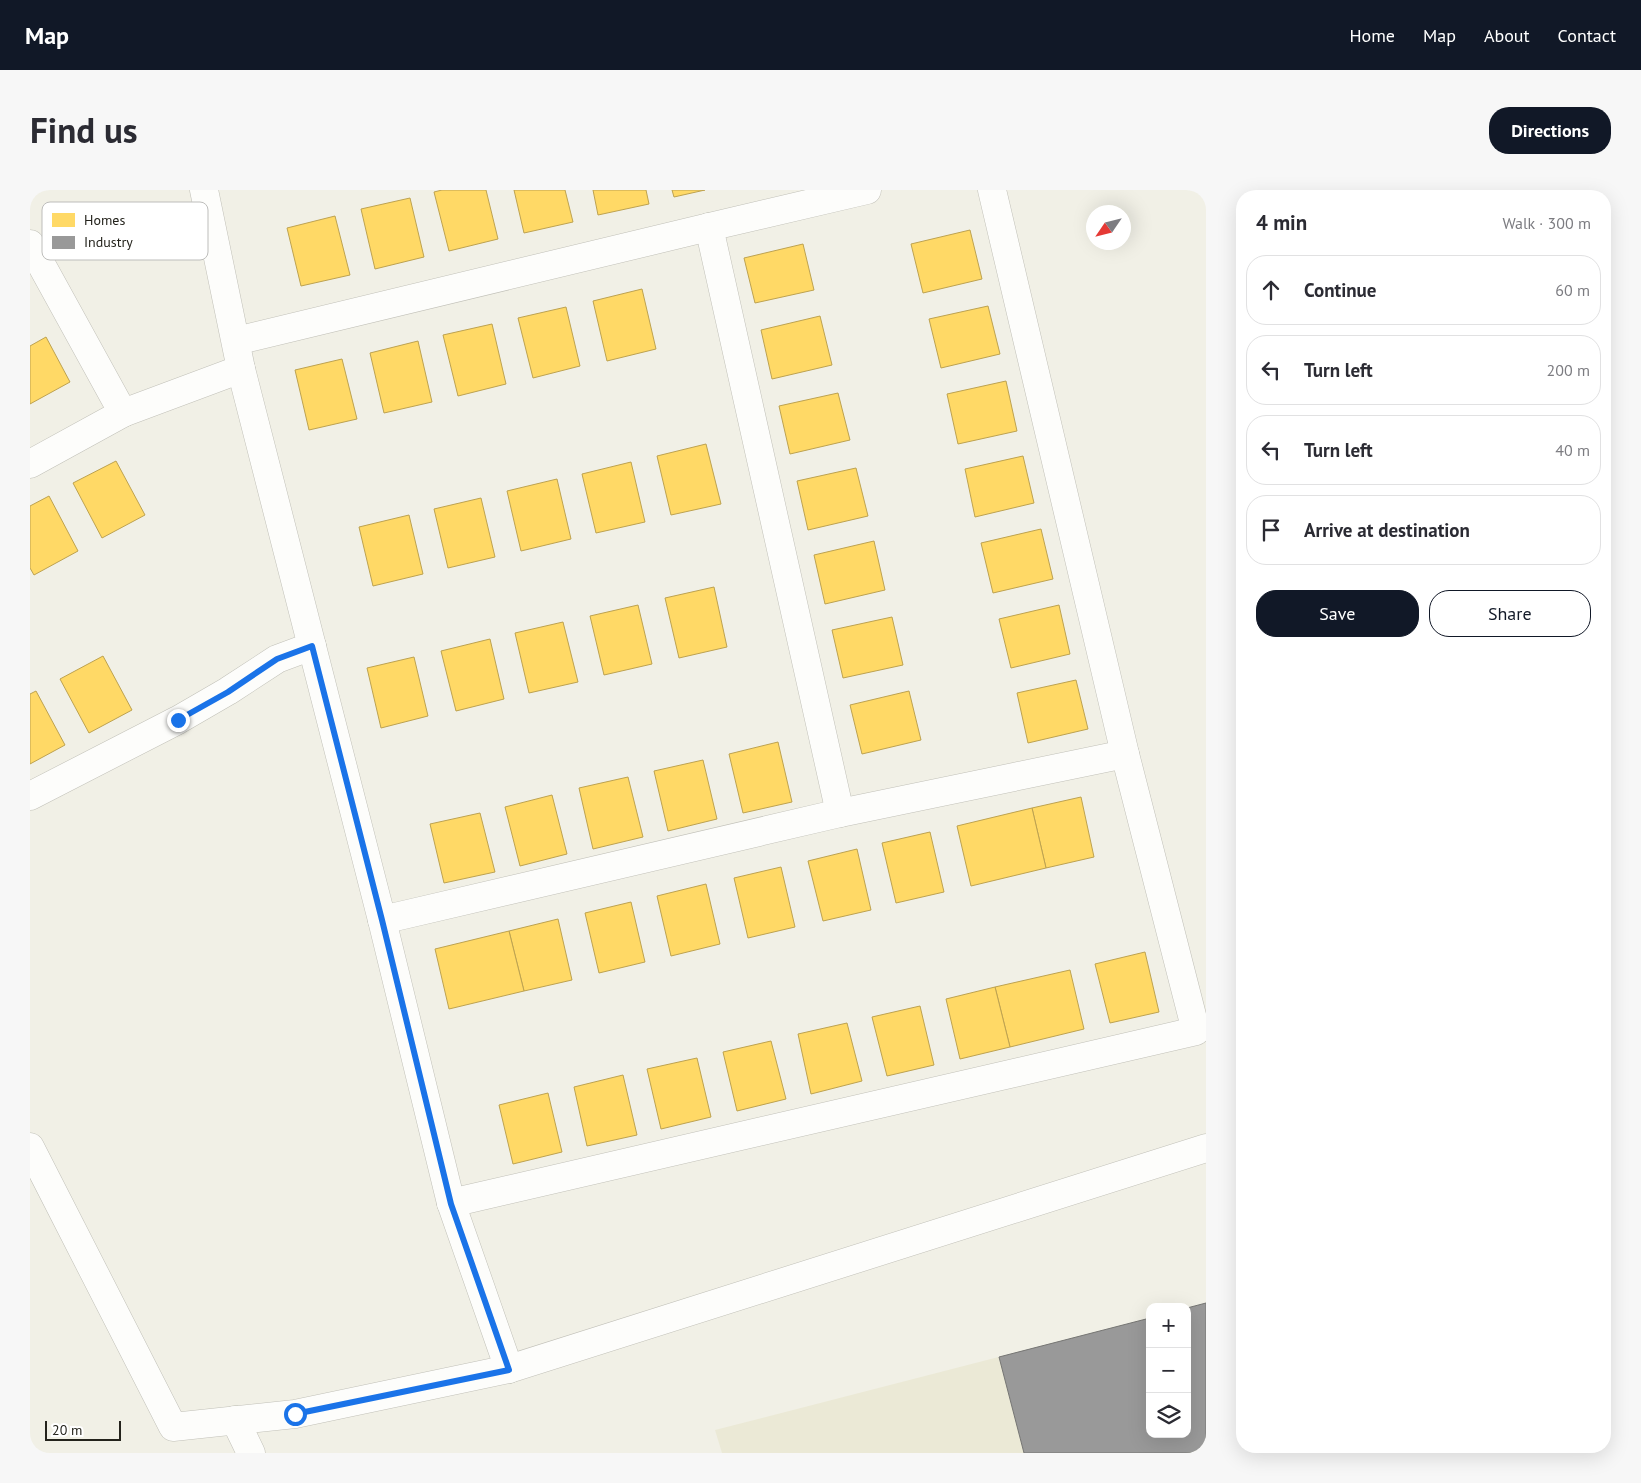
<!DOCTYPE html>
<html lang="en">
<head>
<meta charset="utf-8">
<style>
  :root { --surface:#fff; --page:#f7f7f7; --text:#2b2b33; --muted:#7c7c81; --line:#e1e1e2; --accent:#111827 }
  body { margin:0; font-family:"PT Sans",sans-serif; background:var(--page); color:var(--text) }
  .controls { position:absolute; right:15px; bottom:15px; display:grid; overflow:hidden; border-radius:10px; box-shadow:0 5px 20px #0002 }
  .controls button { width:45px; height:45px; display:grid; place-items:center; padding:0; border:0; border-bottom:1px solid var(--line); background:var(--surface); color:var(--text); font:25px sans-serif }
  .compass { position:absolute; left:1056px; top:15px; width:45px; height:45px; border-radius:50%; background:var(--surface); box-shadow:0 5px 20px #0002; rotate:235deg }
  .scale { position:absolute; left:15px; bottom:12px; width:76px; box-sizing:border-box; padding-left:5px; border:2px solid #24231c; border-top:0; font-size:14px; line-height:18px; white-space:nowrap; color:#24231c; -webkit-text-stroke:4px #fff; paint-order:stroke }
  .stop { position:absolute; width:15px; height:15px; margin:-11px; border:4px solid #1a73e8; border-radius:50%; background:#fff }
  .stop.end { background:#1a73e8; border-color:#fff; box-shadow:0 1px 5px #0008 }
  .list { margin:0; padding:0; list-style:none }
  h2 { display:flex; justify-content:space-between; align-items:center; height:65px; margin:0; padding:0 20px; font-size:21px }
  h2 small { font-size:16px; font-weight:400; color:var(--muted) }
  .list li { display:grid; grid-template-columns:32px 1fr auto; gap:15px; align-items:center; box-sizing:border-box; height:70px; margin:0 10px 10px; padding:0 10px; border:1px solid var(--line); border-radius:20px }
  .list b { display:block; font-size:19px; white-space:nowrap }
  .list em { font-size:16px; font-style:normal; color:var(--muted) }
  .actions { display:flex; gap:10px; padding:15px 20px }
  .actions a { flex:1; padding:11px 0; border:1px solid var(--accent); border-radius:20px; text-align:center; font-size:18px; color:var(--accent) }
  .actions .main { background:var(--accent); color:#fff }
  .icon { flex:none; width:28px; height:28px; fill:none; stroke:currentColor; stroke-width:2; stroke-linecap:round; stroke-linejoin:round }
  .map { position:relative; flex:none; width:1176px; height:1263px; overflow:hidden; border-radius:20px }
  header { display:flex; align-items:center; gap:30px; box-sizing:border-box; height:70px; padding:0 25px; background:var(--accent); color:#fff }
  header strong { font-size:24px }
  nav { display:flex; gap:28px; margin-inline-start:auto; font-size:18px }
  .intro { display:flex; align-items:center; justify-content:space-between; box-sizing:border-box; height:120px; padding:0 30px }
  h1 { margin:0; font-size:35px }
  .button { padding:12px 22px; border-radius:20px; background:var(--accent); color:#fff; font-size:18px; font-weight:700 }
  main { display:flex; gap:30px; padding:0 30px }
  aside { flex:1; background:var(--surface); border-radius:20px; box-shadow:0 5px 20px #0002 }
  .map>svg:first-child { display:block }
  .built { fill:#ebe9d6 }
  .homes { fill:#ffd966; stroke:#bda250 }
  .industry { fill:#999; stroke:#767674 }
  .lines { fill:none; stroke-linecap:round; stroke-linejoin:round }
  .minor-casing { stroke:#c1c0b8; stroke-width:29 }
  .minor { stroke:#fdfdfb; stroke-width:28 }
  .route { stroke:#1a73e8; stroke-width:6 }
  .key { fill:#fff; stroke:#bdbdbb; stroke-width:1 }
  .key-label { font-size:14px; fill:#24231c }
</style>
</head>
<body>
<header>
<strong>Map</strong>
<nav><a>Home</a><a>Map</a><a>About</a><a>Contact</a></nav>
</header>
<div class="intro"><h1>Find us</h1><a class="button">Directions</a></div>
<main>
<div class="map">
<svg width="1176" height="1263" viewBox="0 0 1176 1263">
  <rect width="100%" height="100%" fill="#f1f0e6"/>
  <path class="built" d="M1120,1128V1244L1176,1263H692L685,1240Z"/>
  <g class="homes">
    <path d="M412,0H456L468,49L419,61L404,2Z"/>
    <path d="M484,0H535L543,32L494,43Z"/>
    <path d="M563,0H616L619,14L568,25Z"/>
    <path d="M642,0H675L644,7Z"/>
    <path d="M380,8L394,67L345,79L331,19Z"/>
    <path d="M305,26L320,85L271,96L257,38Z"/>
    <path d="M940,40L952,89L893,103L881,54Z"/>
    <path d="M773,54L784,100L725,113L714,68Z"/>
    <path d="M612,99L626,159L577,171L563,111Z"/>
    <path d="M958,116L970,164L911,178L899,129Z"/>
    <path d="M536,117L550,176L503,188L488,128Z"/>
    <path d="M790,126L802,175L742,189L731,140Z"/>
    <path d="M462,134L476,194L428,206L413,145Z"/>
    <path d="M16,147L40,192L0,214V156Z"/>
    <path d="M388,151L402,212L354,223L340,163Z"/>
    <path d="M312,169L327,229L279,240L265,180Z"/>
    <path d="M976,191L987,241L928,254L917,204Z"/>
    <path d="M808,203L820,250L760,264L749,216Z"/>
    <path d="M676,254L691,314L641,325L627,266Z"/>
    <path d="M993,266L1004,313L945,327L935,279Z"/>
    <path d="M86,271L115,325L72,348L43,293Z"/>
    <path d="M601,272L615,332L566,343L552,284Z"/>
    <path d="M826,278L838,326L778,340L767,291Z"/>
    <path d="M527,289L541,349L491,361L477,301Z"/>
    <path d="M19,306L48,361L4,385L0,378V316Z"/>
    <path d="M451,308L465,367L418,378L404,319Z"/>
    <path d="M379,325L393,384L343,396L329,337Z"/>
    <path d="M1011,339L1023,389L963,403L951,353Z"/>
    <path d="M844,351L855,400L795,414L784,365Z"/>
    <path d="M684,397L697,457L649,468L635,408Z"/>
    <path d="M608,415L622,474L574,485L560,426Z"/>
    <path d="M1029,415L1040,464L981,478L969,429Z"/>
    <path d="M862,427L873,475L813,488L802,440Z"/>
    <path d="M533,432L548,492L499,503L485,443Z"/>
    <path d="M460,449L474,509L426,521L411,461Z"/>
    <path d="M73,466L102,520L59,543L30,489Z"/>
    <path d="M384,467L398,526L351,538L337,478Z"/>
    <path d="M1046,490L1058,539L998,553L987,503Z"/>
    <path d="M6,501L35,555L0,574V504Z"/>
    <path d="M879,501L891,550L832,564L820,515Z"/>
    <path d="M748,552L762,612L713,623L699,564Z"/>
    <path d="M673,570L687,629L638,641L624,581Z"/>
    <path d="M598,587L613,647L563,659L549,598Z"/>
    <path d="M522,605L537,664L490,676L475,617Z"/>
    <path d="M1051,607L1064,667L1016,678L1002,618Z"/>
    <path d="M1002,618L1016,678L941,696L927,636Z"/>
    <path d="M450,623L465,682L414,693L400,634Z"/>
    <path d="M900,642L914,702L866,713L852,653Z"/>
    <path d="M827,659L841,720L793,731L778,671Z"/>
    <path d="M751,677L765,737L718,748L704,688Z"/>
    <path d="M676,694L690,754L641,766L627,706Z"/>
    <path d="M601,712L615,772L569,783L555,723Z"/>
    <path d="M528,729L542,790L494,801L479,741Z"/>
    <path d="M479,741L494,801L419,819L405,759Z"/>
    <path d="M1115,762L1129,822L1080,833L1065,774Z"/>
    <path d="M1040,780L1054,839L980,857L965,797Z"/>
    <path d="M965,797L980,857L930,869L916,809Z"/>
    <path d="M890,816L904,875L857,886L842,827Z"/>
    <path d="M817,833L832,891L781,904L768,844Z"/>
    <path d="M741,851L756,909L707,921L693,862Z"/>
    <path d="M667,868L681,927L631,939L617,879Z"/>
    <path d="M593,885L607,945L557,956L544,897Z"/>
    <path d="M518,903L532,962L483,974L469,915Z"/>
  </g>
  <path class="industry" d="M1176,1113V1263H994L969,1167L1120,1128V1244H1157V1118Z"/>
  <g class="lines">
    <g class="minor-casing">
      <g id="minor">
        <path d="M174,0L211,179L352,730L421,1013L479,1179"/>
        <path d="M679,37L810,623"/>
        <path d="M0,54L93,223"/>
        <path d="M206,151L679,37L837,0"/>
        <path d="M0,274L93,223L211,179"/>
        <path d="M0,606L148,530L198,501L247,469L282,456"/>
        <path d="M352,730L810,623L1095,564"/>
        <path d="M0,957L143,1237L265,1224L479,1179L1176,958"/>
        <path d="M421,1013L1166,841L1095,564L962,0"/>
        <path d="M205,1230L221,1263"/>
      </g>
    </g>
    <use href="#minor" class="minor"/>
  </g>
  <g class="lines">
    <path class="route" d="M148,530L198,502L247,469L282,456L352,730L421,1014L479,1180L265,1224"/>
  </g>
  <rect x="12" y="12" width="166" height="58" rx="8" class="key"/>
  <rect x="22" y="23" width="23" height="14" fill="#ffd966"/>
  <rect x="22" y="46" width="23" height="13" fill="#999"/>
  <g class="key-label">
    <text x="54" y="35">Homes</text>
    <text x="54" y="57">Industry</text>
  </g>
</svg>
<div class="controls">
<button>+</button>
<button>−</button>
<button><svg class="icon" aria-label="layers" viewBox="0 0 24 24"><path d="M12 4l9 5-9 5-9-5zM3 14l9 5 9-5"/></svg></button>
</div>
<svg class="compass" viewBox="-18 -18 36 36"><path d="M0-13l5 13h-10z" fill="#e53935"/><path d="M0 13l5-13h-10z" fill="#7c7c81"/></svg>
<div class="scale">20 m</div>
<div class="stop" style="left:265px;top:1224px"></div>
<div class="stop end" style="left:148px;top:530px"></div>
</div>
<aside>
<h2>4 min<small>Walk · 300 m</small></h2>
<ul class="list">
<li><svg class="icon" aria-label="ahead" viewBox="0 0 24 24"><path d="M12 20V5M6 11l6-6 6 6"/></svg><div><b>Continue</b></div><em>60 m</em></li>
<li><svg class="icon" aria-label="left" viewBox="0 0 24 24"><path d="M17 20v-9H6M10 6l-5 5 5 5"/></svg><div><b>Turn left</b></div><em>200 m</em></li>
<li><svg class="icon" aria-label="left" viewBox="0 0 24 24"><path d="M17 20v-9H6M10 6l-5 5 5 5"/></svg><div><b>Turn left</b></div><em>40 m</em></li>
<li><svg class="icon" aria-label="arrive" viewBox="0 0 24 24"><path d="M6 21V4h12l-3 4 3 4H6"/></svg><div><b>Arrive at destination</b></div></li>
</ul>
<div class="actions"><a class="main">Save</a><a>Share</a></div>
</aside>
</main>
</body>
</html>
